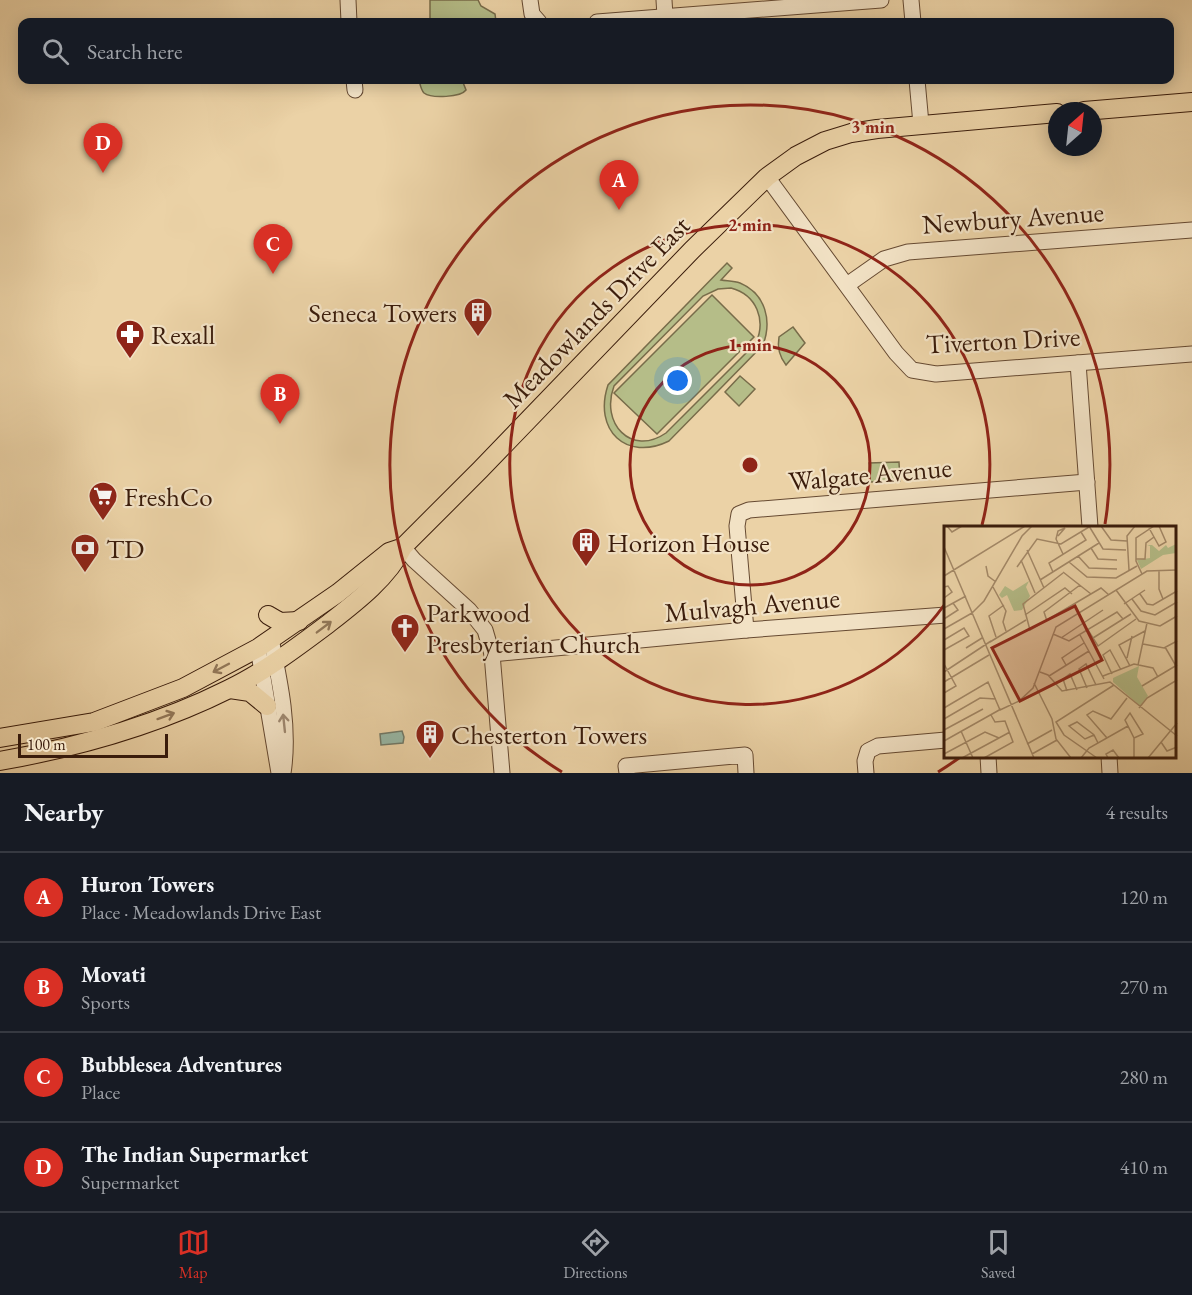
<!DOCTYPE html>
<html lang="en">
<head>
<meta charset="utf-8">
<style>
  :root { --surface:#171b24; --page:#242831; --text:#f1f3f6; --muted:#9ea1a6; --line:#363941; --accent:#d93025 }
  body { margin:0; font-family:"EB Garamond",serif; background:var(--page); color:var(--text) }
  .compass { position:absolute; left:1048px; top:102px; width:54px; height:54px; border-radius:50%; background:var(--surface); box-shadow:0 3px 15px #0003; rotate:27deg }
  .scale { position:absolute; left:18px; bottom:15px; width:150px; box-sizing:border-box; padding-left:6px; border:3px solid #3a1c0b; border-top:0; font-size:16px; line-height:21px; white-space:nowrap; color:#3a1c0b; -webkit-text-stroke:4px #f2e2c5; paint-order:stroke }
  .you { position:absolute; left:678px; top:381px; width:21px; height:21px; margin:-15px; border:4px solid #fff; border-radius:50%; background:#1a73e8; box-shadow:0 0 0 9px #1a73e833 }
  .badge { display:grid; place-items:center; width:39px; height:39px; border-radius:50%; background:var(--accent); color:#fff; font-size:20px; font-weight:700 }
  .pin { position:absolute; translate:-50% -50px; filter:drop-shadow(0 2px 3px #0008) }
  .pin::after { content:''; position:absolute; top:32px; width:21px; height:18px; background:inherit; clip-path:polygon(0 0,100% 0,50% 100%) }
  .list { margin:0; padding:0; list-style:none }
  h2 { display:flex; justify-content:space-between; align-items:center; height:78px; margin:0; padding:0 24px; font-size:26px }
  h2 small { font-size:20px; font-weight:400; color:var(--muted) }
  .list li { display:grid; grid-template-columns:39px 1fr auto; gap:18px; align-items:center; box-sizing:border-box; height:90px; padding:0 24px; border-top:2px solid var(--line) }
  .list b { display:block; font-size:22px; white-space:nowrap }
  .list p { margin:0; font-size:20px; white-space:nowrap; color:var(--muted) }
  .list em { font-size:20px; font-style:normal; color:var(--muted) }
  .icon { flex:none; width:33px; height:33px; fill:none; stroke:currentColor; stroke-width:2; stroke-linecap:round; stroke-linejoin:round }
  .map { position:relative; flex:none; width:1192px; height:773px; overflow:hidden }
  .search { position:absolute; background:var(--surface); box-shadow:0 3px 15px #0003; left:18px; right:18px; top:18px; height:66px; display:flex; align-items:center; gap:15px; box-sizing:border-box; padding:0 21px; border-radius:12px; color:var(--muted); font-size:22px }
  .sheet { height:438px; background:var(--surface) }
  nav { display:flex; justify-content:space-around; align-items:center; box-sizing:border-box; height:84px; border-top:2px solid var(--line); background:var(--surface); font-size:16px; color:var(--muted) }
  nav a { display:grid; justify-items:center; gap:3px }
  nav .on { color:var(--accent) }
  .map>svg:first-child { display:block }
  .green { fill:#b5bd88; stroke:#786c4a; stroke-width:1.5; fill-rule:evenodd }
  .water { fill:#98b8a6; stroke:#727a68; stroke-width:1.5 }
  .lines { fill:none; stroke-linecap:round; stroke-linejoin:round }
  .minor-casing { stroke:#664a32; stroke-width:17 }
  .major-casing { stroke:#3a1c0b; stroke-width:20 }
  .minor { stroke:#f2e2c5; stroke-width:15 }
  .major { stroke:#ebd2a6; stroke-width:18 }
  .oneway { stroke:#927758 }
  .oneway2 { stroke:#9f8971 }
  .ring { fill:none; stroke:#8f2418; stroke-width:3 }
  .labels { text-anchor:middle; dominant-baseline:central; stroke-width:4.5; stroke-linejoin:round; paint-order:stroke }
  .street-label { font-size:27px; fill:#3a1c0b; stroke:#f2e2c5 }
  .poi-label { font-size:27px; fill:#3a1c0b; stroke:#f2e2c5; text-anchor:start }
  .inset-road { fill:none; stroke:#a48968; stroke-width:1.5 }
  .view { fill:#8f2418; fill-opacity:0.15; stroke:#8f2418; stroke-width:3 }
  .inset-edge { fill:none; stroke:#3a1c0b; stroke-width:3 }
  .centre { fill:#8f2418; stroke:#f2e2c5; stroke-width:3 }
  .ring-label { font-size:18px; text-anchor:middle; font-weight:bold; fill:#8f2418; stroke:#f2e2c5; stroke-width:4.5; stroke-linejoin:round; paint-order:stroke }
</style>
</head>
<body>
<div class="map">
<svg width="1192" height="773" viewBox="0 0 1192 773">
  <rect width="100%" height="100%" fill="#ebd2a6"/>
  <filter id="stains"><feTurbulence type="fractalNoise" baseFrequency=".00333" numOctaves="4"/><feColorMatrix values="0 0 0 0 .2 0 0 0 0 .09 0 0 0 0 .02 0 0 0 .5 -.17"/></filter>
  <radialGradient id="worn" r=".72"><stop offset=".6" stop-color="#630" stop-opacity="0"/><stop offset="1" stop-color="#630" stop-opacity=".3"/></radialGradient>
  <g class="green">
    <path d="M430,0H478L481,6L495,14L496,22H430Z"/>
    <path d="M419,80H462L466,90C461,97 432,99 424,93C421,90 420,84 419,80Z"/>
    <path d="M727,263L732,268L721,280C727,281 734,281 740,283C766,294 772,321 763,345L669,441C626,462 593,430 608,385ZM731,288C757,295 766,320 756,343L666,433C631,457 600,423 614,386L703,296L718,289Z"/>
    <path d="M712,295L754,337L657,434L614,393Z"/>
    <path d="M793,327L805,343L786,365C779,356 777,348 779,337Z"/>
    <path d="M740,376L755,389L739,406L725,392Z"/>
    <path d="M899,462L900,481L870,482L869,463Z"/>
  </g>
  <path class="water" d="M402,731L404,737L403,743L381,745L380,734Z"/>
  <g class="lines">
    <g class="minor-casing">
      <g id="minor">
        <path d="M348,0L349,22"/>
        <path d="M530,0L532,14L539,22"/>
        <path d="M664,0L665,16"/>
        <path d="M911,0L913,22"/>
        <path d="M597,22L881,0"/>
        <path d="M354,80L355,90"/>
        <path d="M917,80L921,124"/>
        <path d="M767,177L896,353L912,370L936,374L1192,354"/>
        <path d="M847,285L884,259L908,252L1192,230"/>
        <path d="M1078,363L1090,527"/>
        <path d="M403,547L414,560L469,610L485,630L492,654L502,773"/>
        <path d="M746,630L737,526L739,514L749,510L1087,482"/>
        <path d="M271,639C280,682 290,729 283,773"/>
        <path d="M258,648L279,773"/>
        <path d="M492,654L746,630L946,615"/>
        <path d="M988,756L989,773"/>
        <path d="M1109,756L1110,773"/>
        <path d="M627,773L626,766L745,755L746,773"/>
        <path d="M866,773L865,761L868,751L878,746L946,740"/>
      </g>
    </g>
    <g class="major-casing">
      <g id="major">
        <path d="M1084,111L1192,102"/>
        <path d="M268,615L280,622L299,621"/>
        <path d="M230,689L250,692L267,706"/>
        <path d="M0,738L94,722L183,688L258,648L338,593L389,552L401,548"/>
        <path d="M0,761C79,747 157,725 229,689C264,672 296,648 328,624C355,603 388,578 403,547L480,470L692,250L767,177L796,156L825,141L851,133L877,129L1057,113"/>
      </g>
    </g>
    <use href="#minor" class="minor"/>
    <use href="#major" class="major"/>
  </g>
  <defs><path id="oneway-shaft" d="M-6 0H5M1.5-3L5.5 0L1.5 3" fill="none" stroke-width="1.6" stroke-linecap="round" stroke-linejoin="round" transform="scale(1.5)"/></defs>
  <g class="oneway">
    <use href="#oneway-shaft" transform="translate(324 627) rotate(-37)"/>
    <use href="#oneway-shaft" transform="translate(221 668) rotate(152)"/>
    <use href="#oneway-shaft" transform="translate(166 716) rotate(-20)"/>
  </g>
  <use class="oneway2" href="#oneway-shaft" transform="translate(284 723) rotate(-96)"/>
  <g class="ring">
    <circle cx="750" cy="465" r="120"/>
    <path d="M945 604A240 240 0 1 1 982 525"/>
    <path d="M959 758A360 360 0 0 1 938 772M562 772A360 360 0 1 1 1105 524"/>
  </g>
  <defs>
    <g id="building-pin" transform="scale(1.5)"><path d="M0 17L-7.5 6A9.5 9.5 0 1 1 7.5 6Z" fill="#8f2418" stroke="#f2e2c5"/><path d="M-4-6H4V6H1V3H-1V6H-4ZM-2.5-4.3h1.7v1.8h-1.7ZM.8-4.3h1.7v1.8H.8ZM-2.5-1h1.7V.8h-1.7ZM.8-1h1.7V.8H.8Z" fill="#fff"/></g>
    <g id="pharmacy-pin" transform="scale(1.5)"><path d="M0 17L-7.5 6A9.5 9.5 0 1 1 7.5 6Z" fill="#8f2418" stroke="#f2e2c5"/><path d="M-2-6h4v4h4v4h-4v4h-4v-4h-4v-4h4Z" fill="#fff"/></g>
    <g id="supermarket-pin" transform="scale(1.5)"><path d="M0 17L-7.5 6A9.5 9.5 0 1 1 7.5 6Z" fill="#8f2418" stroke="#f2e2c5"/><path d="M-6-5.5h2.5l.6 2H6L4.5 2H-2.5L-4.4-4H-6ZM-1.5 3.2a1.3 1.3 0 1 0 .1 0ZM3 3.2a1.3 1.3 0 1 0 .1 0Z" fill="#fff"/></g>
    <g id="bank-pin" transform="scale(1.5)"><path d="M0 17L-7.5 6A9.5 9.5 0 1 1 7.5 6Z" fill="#8f2418" stroke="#f2e2c5"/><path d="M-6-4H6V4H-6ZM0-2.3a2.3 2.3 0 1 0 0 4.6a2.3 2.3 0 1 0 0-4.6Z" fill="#fff"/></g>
    <g id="church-pin" transform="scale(1.5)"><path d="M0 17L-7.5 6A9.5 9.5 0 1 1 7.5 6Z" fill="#8f2418" stroke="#f2e2c5"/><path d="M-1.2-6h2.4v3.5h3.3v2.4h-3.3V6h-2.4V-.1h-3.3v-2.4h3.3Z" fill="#fff"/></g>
  </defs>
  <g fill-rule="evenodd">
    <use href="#building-pin" x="478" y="312"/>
    <use href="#pharmacy-pin" x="130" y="334"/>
    <use href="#supermarket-pin" x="103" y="496"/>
    <use href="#building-pin" x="586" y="542"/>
    <use href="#bank-pin" x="85" y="548"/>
    <use href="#church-pin" x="405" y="628"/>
    <use href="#building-pin" x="430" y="734"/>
  </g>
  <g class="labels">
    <g class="street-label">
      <text transform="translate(1013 218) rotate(-4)">Newbury Avenue</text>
      <text transform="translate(596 312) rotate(-46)">Meadowlands Drive East</text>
      <text transform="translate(1003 340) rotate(-3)">Tiverton Drive</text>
      <text transform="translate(870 474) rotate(-5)">Walgate Avenue</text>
      <text transform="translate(752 605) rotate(-5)">Mulvagh Avenue</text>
    </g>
    <g class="poi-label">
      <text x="457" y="312" text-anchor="end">Seneca Towers</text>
      <text x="151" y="334">Rexall</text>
      <text x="124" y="496">FreshCo</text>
      <text x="607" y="542">Horizon House</text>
      <text x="106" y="548">TD</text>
      <text x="426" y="612">Parkwood<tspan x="426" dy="31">Presbyterian Church</tspan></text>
      <text x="451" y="734">Chesterton Towers</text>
    </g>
  </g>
  <g transform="translate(944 526)">
    <rect width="232" height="232" fill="#ebd2a6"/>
    <path d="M232,18V27L219,29L197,43L193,34L206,32V20L203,19H208L215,25L222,19L224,22ZM85,55L82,61L86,70L78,84L70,85L63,69L58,72L55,69L61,60L69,65ZM195,140L193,151L204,170L196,180L169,156V152Z" fill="#b5bd88"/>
    <path class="inset-road" d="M3,0L8,6L18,0M145,0L159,23L182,24M157,0L167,14L183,15M205,2L215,20L222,16L215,0M114,10L121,2L114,5L112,13L119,28M0,21L90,232M147,22L154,33L173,34M83,24L100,62M134,30L145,42L173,43M192,33H201L202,17L210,11M77,34L91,67M125,36L143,51L172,52L193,40M42,40L44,50L52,56M73,41L93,13L117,18L145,1M185,44L183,10L191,0M215,44V63L219,73M109,46L105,37L142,14L137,6M119,46L147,68M119,47L79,78L86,104L157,62L165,69M198,48L192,35V12L210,0M0,50L81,0M96,54L155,17M0,61L4,60L8,66L0,72M49,61L62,85L59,96L62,105M172,64L195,95L216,100L233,90M196,68L203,78L209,79L233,65M188,73L197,85L211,89L233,76M180,78L201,64M0,82L22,70M28,87L40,75L78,10L88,0M81,89L121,62L128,68M0,93L14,84L9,77M103,95L100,86L136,59M0,103L28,87M144,104L154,120L192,93M109,108L125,115L173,86L179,93M136,109L160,153M52,111L45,90L60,79M117,112L159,84M149,112L187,88M0,114L20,102L25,110L0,124M46,116L82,94M199,118L220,122L233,115M221,121L232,140M22,122L38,112M183,132L188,110M0,138L12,160L0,167M122,139L118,132L140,117M194,139L203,97M186,140L175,119L201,105M0,146L47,115M96,146L104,149L118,165L166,156L233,210M168,148L159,129L166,124L177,144M105,150L145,125M159,150L190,138L209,142L214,151M0,156L45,129M90,157L108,193L112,213L127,232M198,160L233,139M143,162L135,143L142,138L152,159M123,165L119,153L126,148L133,164M0,182L44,156L56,184M195,182L203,172L233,154M56,184L75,175L89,162L112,101L203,45L233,44M0,193L36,172L52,173M0,204L39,183M17,205L29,232M150,209L141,213L125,200L133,196L149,208L150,209L154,217M163,212L143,189L149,185L167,193L183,172M0,215L57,183M217,216L223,225L233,221M83,218L108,204M0,228L41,206L55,212M88,228L113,214M18,232L66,206M40,232L69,216L61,195L51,196L47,189M137,232L145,222L184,200M153,232L120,209L112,196L170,159M164,232L162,228L169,224L175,232M190,232V212L181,194L186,187L199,208L190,212M204,232L233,197"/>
    <path class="view" d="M131,80L158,134L76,175L48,122Z"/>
    <rect width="232" height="232" class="inset-edge"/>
  </g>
  <circle cx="750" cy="465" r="9" class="centre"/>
  <g class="ring-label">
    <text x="873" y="133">3 min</text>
    <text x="750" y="231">2 min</text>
    <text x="750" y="351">1 min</text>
  </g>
  <rect width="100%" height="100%" filter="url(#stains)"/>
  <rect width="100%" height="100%" fill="url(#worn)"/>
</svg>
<svg class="compass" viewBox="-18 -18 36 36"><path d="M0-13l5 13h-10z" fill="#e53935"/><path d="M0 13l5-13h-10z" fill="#9ea1a6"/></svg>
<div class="scale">100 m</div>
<div class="you"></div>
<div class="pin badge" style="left:619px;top:210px">A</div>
<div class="pin badge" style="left:280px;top:424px">B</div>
<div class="pin badge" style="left:273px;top:274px">C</div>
<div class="pin badge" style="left:103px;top:173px">D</div>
<div class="search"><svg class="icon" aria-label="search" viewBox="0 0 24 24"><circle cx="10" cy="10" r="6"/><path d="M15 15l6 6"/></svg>Search here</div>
</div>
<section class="sheet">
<h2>Nearby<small>4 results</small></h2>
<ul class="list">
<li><span class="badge">A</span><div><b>Huron Towers</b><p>Place · Meadowlands Drive East</p></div><em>120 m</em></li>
<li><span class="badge">B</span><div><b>Movati</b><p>Sports</p></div><em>270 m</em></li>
<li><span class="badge">C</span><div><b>Bubblesea Adventures</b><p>Place</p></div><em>280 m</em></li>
<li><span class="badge">D</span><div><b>The Indian Supermarket</b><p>Supermarket</p></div><em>410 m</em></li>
</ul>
</section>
<nav>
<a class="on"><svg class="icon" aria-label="map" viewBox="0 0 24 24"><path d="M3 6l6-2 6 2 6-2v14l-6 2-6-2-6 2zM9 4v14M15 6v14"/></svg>Map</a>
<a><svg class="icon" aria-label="directions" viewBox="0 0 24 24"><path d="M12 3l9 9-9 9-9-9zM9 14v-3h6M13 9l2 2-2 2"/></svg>Directions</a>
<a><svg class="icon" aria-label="saved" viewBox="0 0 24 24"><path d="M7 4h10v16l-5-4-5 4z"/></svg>Saved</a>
</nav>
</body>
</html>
